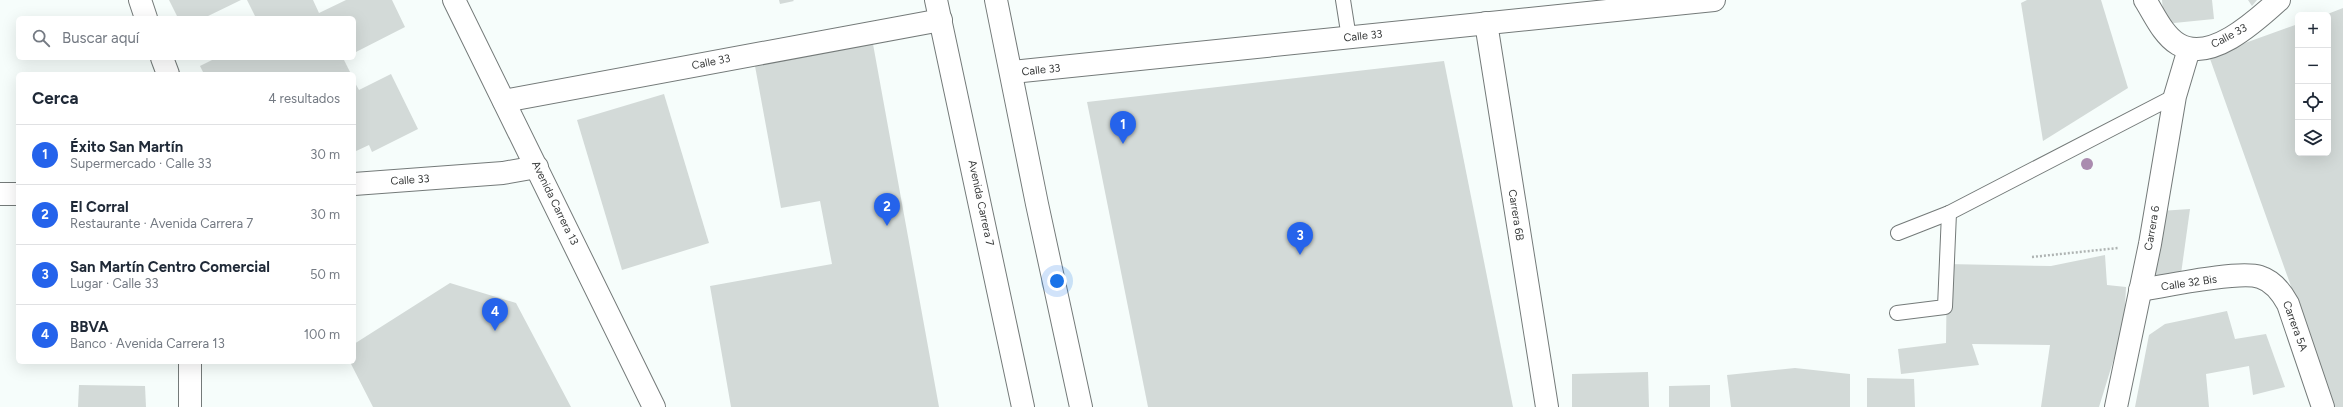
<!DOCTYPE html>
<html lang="es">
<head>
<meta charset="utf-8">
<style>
  :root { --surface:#fff; --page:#f2f2f3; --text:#1f2937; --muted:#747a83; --line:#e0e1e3; --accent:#2563eb }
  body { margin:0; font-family:Figtree,sans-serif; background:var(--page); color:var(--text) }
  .controls { position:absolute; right:12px; top:12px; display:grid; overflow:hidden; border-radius:6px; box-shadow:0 4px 16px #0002 }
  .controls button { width:36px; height:36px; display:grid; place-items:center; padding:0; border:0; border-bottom:1px solid var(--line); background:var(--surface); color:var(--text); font:20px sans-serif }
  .you { position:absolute; left:1057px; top:281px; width:14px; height:14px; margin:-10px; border:3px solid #fff; border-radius:50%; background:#1a73e8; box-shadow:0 0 0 6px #1a73e833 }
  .badge { display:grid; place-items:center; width:26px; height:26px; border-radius:50%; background:var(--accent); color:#fff; font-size:13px; font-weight:700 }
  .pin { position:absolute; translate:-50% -33px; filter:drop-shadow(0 1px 2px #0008) }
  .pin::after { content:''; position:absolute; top:21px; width:14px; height:12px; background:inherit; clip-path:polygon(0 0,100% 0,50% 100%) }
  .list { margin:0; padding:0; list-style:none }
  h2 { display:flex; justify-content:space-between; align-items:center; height:52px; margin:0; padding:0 16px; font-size:17px }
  h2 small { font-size:13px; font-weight:400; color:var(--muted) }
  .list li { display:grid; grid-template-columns:26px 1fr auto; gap:12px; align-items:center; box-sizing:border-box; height:60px; padding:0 16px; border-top:1px solid var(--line) }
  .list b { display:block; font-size:15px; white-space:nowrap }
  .list p { margin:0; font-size:13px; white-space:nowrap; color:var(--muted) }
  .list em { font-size:13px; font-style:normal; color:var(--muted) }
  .icon { flex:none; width:22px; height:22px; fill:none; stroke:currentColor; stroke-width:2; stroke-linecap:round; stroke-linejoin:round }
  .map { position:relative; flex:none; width:2343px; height:407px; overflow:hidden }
  .search { position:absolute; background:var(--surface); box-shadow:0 4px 16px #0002; left:16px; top:16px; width:340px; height:44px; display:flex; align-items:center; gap:10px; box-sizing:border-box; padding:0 14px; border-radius:6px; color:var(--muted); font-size:15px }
  .panel { position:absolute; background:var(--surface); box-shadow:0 4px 16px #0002; left:16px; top:72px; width:340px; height:292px; border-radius:6px }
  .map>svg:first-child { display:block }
  .building { fill:#d3dad8 }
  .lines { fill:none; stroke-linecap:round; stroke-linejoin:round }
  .service-casing { stroke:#747a79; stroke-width:16 }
  .minor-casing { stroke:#747a79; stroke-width:24 }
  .secondary-casing { stroke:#747a79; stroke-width:24 }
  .primary-casing { stroke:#747a79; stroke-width:24 }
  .path { stroke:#afb4b3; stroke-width:2.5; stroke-dasharray:2 2; stroke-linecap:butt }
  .service { stroke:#fff; stroke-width:14 }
  .minor { stroke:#fff; stroke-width:22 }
  .secondary { stroke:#fff; stroke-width:22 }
  .primary { stroke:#fff; stroke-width:22 }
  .tree { fill:#aa8baf }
  .labels { text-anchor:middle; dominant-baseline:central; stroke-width:3.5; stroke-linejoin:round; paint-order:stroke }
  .street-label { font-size:11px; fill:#383a3a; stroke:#fff }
</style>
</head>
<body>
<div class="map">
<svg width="2343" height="407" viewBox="0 0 2343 407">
  <rect width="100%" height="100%" fill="#f6fdfb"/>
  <g class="building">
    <path d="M169,0H241L204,18H178Z"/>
    <path d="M247,0H313L319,13L346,0H392L405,27L354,53V18H256Z"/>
    <path d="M779,0H793L794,1L780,4Z"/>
    <path d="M2027,0H2101L2128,88L2043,141L2021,3Z"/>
    <path d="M2162,0H2212L2214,19L2164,24Z"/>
    <path d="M2248,0H2257L2252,6Z"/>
    <path d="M2343,8V407H2332L2324,379L2209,56L2298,24V153H2328V15H2325Z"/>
    <path d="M873,44L939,407H731L710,286L832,264L820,201L781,208L755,66Z"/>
    <path d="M216,58H343L351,74H204L200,66Z"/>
    <path d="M1444,61L1513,407H1148L1087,102Z"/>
    <path d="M391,74L418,129L372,152L369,145L354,152V81L359,90Z"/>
    <path d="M664,94L709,243L622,270L577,120Z"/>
    <path d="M2190,209L2180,281L2150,286L2160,211Z"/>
    <path d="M2105,255L2107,285L2126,287L2124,326L2099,407H2041L2050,345L1972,344L1979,365L1901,374L1898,349L1946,343L1947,264L2051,266Z"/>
    <path d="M450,283L516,303L571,407H373L350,362H354V344Z"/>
    <path d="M2227,311L2235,339L2266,334L2285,387L2253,395L2249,366L2206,374L2209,407H2135L2149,335L2165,324Z"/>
    <path d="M1795,368L1850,374V407H1731L1727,375Z"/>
    <path d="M1648,372L1649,407H1572V374Z"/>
    <path d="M1867,378L1914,379L1915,407H1867Z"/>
    <path d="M79,385L145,386L146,407H78Z"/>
    <path d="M1710,385V407H1669V386Z"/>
  </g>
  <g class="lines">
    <g class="service-casing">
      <g id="service">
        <path d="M1343,0L1349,38"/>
        <path d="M1898,233L1949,213L2175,96"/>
        <path d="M1897,313L1945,307L1949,213"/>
      </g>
    </g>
    <g class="minor-casing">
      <g id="minor">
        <path d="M140,0L146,18"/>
        <path d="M2145,0C2154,14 2163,35 2178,44C2210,64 2257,20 2279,0"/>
        <path d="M1486,23L1547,407"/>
        <path d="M162,58L168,74"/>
        <path d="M1012,72L1714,0"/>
        <path d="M504,101L941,20"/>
        <path d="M354,184L503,173L537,167"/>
        <path d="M0,194H18"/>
        <path d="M2140,290C2166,286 2239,270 2260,277C2273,281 2282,293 2288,304L2323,407"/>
        <path d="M190,407V362"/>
        <path d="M2116,407L2150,244L2175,96L2189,49"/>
      </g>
    </g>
    <g class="secondary-casing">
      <path id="secondary" d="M454,0L654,407"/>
    </g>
    <g class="primary-casing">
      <g id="primary">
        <path d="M936,0L1023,407"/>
        <path d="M996,0L1037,204L1081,407"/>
      </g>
    </g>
    <path class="path" d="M2032,257L2118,248"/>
    <use href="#service" class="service"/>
    <use href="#minor" class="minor"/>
    <use href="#secondary" class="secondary"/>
    <use href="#primary" class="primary"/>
  </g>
  <circle class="tree" cx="2087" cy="164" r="6"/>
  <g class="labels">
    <g class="street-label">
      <text transform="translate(1363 36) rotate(-6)">Calle 33</text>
      <text transform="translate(2229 36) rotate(-28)">Calle 33</text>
      <text transform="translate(711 62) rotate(-11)">Calle 33</text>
      <text transform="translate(1041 70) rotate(-6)">Calle 33</text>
      <text transform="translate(410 180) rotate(-4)">Calle 33</text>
      <text transform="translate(555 203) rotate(64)">Avenida Carrera 13</text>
      <text transform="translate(981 203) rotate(78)">Avenida Carrera 7</text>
      <text transform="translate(1516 215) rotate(81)">Carrera 6B</text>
      <text transform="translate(2152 228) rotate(-80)">Carrera 6</text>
      <text transform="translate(2189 283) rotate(-8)">Calle 32 Bis</text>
      <text transform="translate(2295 326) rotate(70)">Carrera 5A</text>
    </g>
  </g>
</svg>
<div class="controls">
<button>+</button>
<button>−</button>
<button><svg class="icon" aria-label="locate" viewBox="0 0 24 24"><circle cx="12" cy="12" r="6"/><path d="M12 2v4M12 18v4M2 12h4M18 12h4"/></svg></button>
<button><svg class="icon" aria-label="layers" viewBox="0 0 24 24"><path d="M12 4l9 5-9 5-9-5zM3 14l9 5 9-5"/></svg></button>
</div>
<div class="you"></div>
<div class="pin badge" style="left:1123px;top:144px">1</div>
<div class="pin badge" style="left:887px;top:226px">2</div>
<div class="pin badge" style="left:1300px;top:255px">3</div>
<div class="pin badge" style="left:495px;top:331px">4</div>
<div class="search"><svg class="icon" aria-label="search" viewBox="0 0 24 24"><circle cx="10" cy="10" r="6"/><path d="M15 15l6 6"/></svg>Buscar aquí</div>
<section class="panel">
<h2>Cerca<small>4 resultados</small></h2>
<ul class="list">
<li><span class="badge">1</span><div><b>Éxito San Martín</b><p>Supermercado · Calle 33</p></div><em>30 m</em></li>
<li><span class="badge">2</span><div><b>El Corral</b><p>Restaurante · Avenida Carrera 7</p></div><em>30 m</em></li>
<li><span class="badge">3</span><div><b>San Martín Centro Comercial</b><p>Lugar · Calle 33</p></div><em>50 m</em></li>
<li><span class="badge">4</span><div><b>BBVA</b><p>Banco · Avenida Carrera 13</p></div><em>100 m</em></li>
</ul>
</section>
</div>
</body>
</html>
